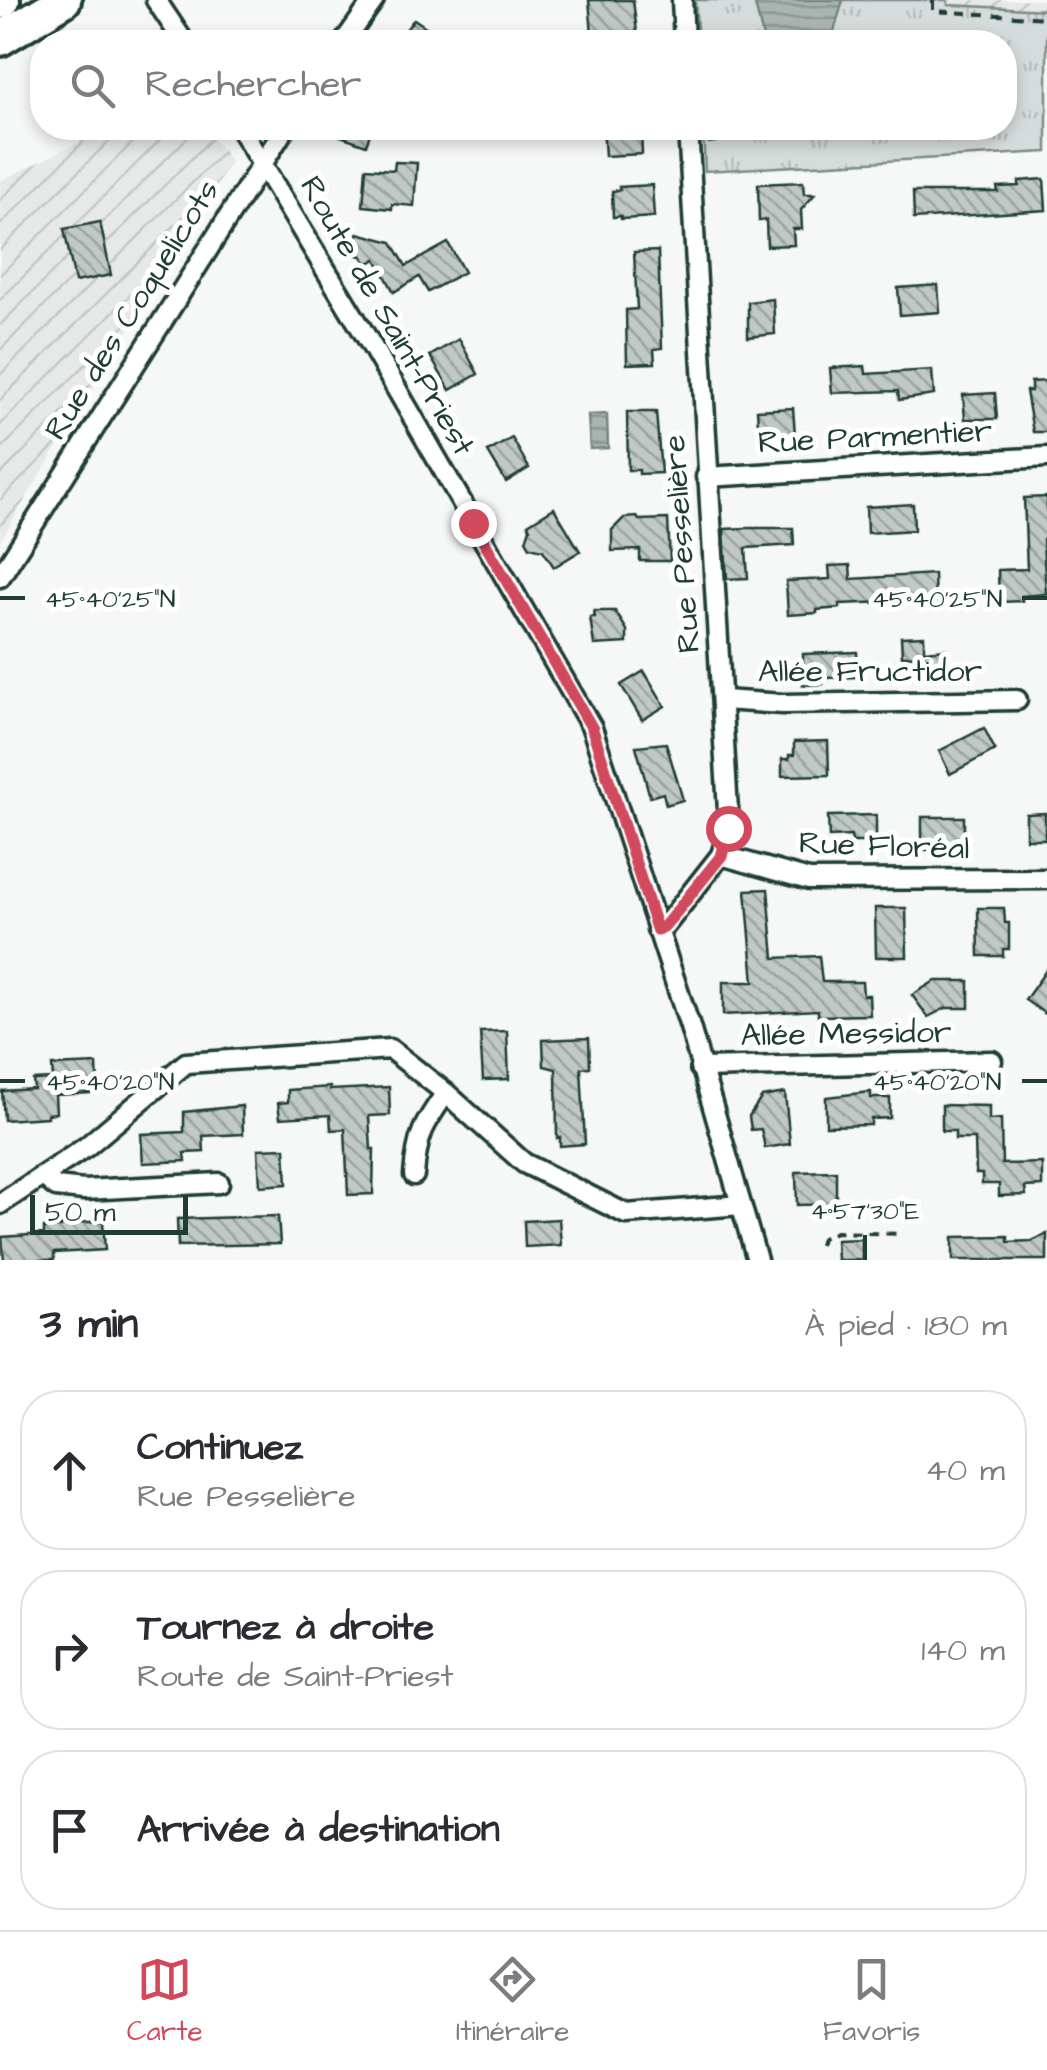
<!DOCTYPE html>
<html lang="fr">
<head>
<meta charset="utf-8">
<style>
  :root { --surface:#fff; --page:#f7f7f7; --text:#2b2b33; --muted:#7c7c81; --line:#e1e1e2; --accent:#d1495b }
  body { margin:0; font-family:"Architects Daughter",sans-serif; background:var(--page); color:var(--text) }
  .scale { position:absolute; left:30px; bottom:25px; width:158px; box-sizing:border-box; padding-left:10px; border:5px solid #1f3d34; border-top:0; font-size:28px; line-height:35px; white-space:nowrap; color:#1f3d34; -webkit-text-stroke:8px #fff; paint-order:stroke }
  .stop { position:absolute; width:30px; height:30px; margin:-22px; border:8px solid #d1495b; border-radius:50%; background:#fff }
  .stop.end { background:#d1495b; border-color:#fff; box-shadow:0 2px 10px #0008 }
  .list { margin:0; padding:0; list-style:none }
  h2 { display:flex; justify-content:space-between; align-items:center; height:130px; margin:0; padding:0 40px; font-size:42px }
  h2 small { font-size:32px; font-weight:400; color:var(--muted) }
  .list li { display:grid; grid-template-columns:65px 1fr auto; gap:30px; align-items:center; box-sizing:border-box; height:160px; margin:0 20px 20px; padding:0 20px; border:2px solid var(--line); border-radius:40px }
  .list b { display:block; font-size:38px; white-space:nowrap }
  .list p { margin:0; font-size:32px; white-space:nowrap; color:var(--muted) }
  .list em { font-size:32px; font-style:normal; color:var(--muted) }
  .icon { flex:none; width:55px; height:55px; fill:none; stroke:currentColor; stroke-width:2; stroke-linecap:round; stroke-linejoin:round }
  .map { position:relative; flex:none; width:1047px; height:1260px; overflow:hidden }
  .search { position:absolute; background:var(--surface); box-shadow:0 5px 15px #0003; left:30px; right:30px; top:30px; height:110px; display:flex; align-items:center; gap:25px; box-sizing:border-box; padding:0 35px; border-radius:40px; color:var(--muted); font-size:38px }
  .sheet { height:670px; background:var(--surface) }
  nav { display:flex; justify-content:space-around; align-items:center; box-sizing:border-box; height:140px; border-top:2px solid var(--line); background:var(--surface); font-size:28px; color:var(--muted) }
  nav a { display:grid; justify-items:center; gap:5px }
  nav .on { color:var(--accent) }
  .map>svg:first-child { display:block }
  .industrial { fill:url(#industrial-furrows) }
  .grass { fill:url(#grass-tufts); stroke:#7a8c88; stroke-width:2.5 }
  .water { fill:url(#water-rules); stroke:#72857f; stroke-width:2.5 }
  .building { fill:url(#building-back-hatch); stroke:#1f3d34; stroke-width:2.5 }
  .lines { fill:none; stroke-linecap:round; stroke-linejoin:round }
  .street-casing { stroke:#1f3d34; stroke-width:25 }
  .highway-casing { stroke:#1f3d34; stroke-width:40 }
  .path { stroke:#1f3d34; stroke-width:4; stroke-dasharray:10 8; stroke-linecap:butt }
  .street { stroke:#fff; stroke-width:18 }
  .highway { stroke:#fff; stroke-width:32 }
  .route { stroke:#d1495b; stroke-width:12 }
  .ticks { fill:none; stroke:#1f3d34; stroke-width:4 }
  .labels { text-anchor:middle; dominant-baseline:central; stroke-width:10; stroke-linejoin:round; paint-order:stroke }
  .street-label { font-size:32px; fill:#1f3d34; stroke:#fff }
  .ticks-label { font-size:25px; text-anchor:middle; fill:#1f3d34; stroke:#fff; stroke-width:10; stroke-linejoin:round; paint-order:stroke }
</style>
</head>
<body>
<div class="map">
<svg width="1047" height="1260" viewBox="0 0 1047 1260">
  <defs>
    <pattern id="industrial-furrows" width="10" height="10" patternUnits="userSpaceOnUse" patternTransform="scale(2.5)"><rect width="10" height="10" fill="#e6e9e8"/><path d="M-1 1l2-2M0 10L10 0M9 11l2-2" fill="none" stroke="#c5c9c8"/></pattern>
    <pattern id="grass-tufts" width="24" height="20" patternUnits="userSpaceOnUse" patternTransform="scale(2.5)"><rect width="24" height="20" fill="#d6dcdb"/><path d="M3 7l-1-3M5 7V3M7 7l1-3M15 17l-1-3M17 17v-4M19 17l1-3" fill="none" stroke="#b7bebd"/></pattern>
    <pattern id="water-rules" width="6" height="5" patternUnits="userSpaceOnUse" patternTransform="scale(2.5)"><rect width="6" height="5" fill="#aab5b1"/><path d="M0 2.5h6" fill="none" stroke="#8a9491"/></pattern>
    <pattern id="building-back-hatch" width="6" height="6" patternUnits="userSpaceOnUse" patternTransform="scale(2.5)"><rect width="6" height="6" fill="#c0c9c6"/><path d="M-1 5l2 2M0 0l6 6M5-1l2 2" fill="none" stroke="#9ba4a2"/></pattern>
  </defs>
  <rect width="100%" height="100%" fill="#f6f7f7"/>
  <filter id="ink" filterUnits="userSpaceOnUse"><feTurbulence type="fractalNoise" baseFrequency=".01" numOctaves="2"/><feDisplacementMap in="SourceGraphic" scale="20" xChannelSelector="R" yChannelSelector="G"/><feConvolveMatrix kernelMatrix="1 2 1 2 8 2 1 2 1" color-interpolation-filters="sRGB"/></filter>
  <g filter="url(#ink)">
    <g class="industrial">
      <path d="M947,0H1047V10L947,5Z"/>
      <path d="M109,128H205L231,162L0,541V181Z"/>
    </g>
    <path class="grass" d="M695,0H947L948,5L1047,10V152L705,171L703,128H1004V42H698Z"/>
    <g class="water">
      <path d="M754,0H843L831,42H764Z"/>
      <path d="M607,414L608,448L590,449L588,415Z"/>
    </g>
    <g class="building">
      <path d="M589,0H633L637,32L592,34Z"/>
      <path d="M414,19L448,42H397Z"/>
      <path d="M318,128H372L366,145Z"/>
      <path d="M603,128H641L642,154L605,156Z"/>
      <path d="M395,162L417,163L414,206L392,204V209L363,206L366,168L394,170Z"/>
      <path d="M1044,179L1046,210L914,219L913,192H998L997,187L1019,186V181Z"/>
      <path d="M803,182L804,194H815L801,210L802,229H793L794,245L767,246L766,220L759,221L758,184Z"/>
      <path d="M652,185L654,217L621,219V216L613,217L612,191L620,190L619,187Z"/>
      <path d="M100,222L111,275L75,282L64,229Z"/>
      <path d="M358,233L392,242L406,266L448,243L464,272L428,292L419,277L394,292L376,259L367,264L362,256L353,254Z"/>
      <path d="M658,251L662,348L654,349L655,363L627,364L626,310L637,309L634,252Z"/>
      <path d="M938,285L940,312L900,315L898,288Z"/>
      <path d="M773,299L775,334L748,337V302Z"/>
      <path d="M459,339L478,374L450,390L430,356Z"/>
      <path d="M865,366L866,374L932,370L934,395L899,400L898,391L832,393L830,368Z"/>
      <path d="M1047,381V432H1033L1026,391H1031V382Z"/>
      <path d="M995,393L997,419H965L963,395Z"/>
      <path d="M793,408L795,435L759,436L757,410Z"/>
      <path d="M627,412H656L661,473L639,474V470H628Z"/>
      <path d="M512,438L529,468L506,482L488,452Z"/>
      <path d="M1047,497V540H1043L1046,594L1022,596V601L999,602L998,570L1027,569L1024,498Z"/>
      <path d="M913,504L914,530L867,533L866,507Z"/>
      <path d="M554,508L580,551L554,567L543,550L530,547L526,540L530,528L528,524Z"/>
      <path d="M637,517L639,520L668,519L670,561H640V550L612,551V530L624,518Z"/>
      <path d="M746,528H793L794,545L746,548L748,578L727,579L724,529Z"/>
      <path d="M850,565L851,579L934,574L935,604L910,605V601L840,604V608L817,610V613L788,615L786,581L830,579L829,566Z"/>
      <path d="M594,611H615L627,630V643L594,645L590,617H595Z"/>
      <path d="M924,636V651L946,649L947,672L925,673L924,655L902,656L901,637Z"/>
      <path d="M857,652L858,677L823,678V684L803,685V654Z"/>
      <path d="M644,671L665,706L642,720L621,685Z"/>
      <path d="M984,728L995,750L950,774L939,751Z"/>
      <path d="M828,741L829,775L782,776V759H789V755H794V742Z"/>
      <path d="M666,743L683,800L666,805L663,793L650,797L636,746Z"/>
      <path d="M1045,813V839H1026V814Z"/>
      <path d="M876,815V842H852L851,836L829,837L828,816Z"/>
      <path d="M922,817H964V849L922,850Z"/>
      <path d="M768,889L774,958L819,956L822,982H862L863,995H869L870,1015L818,1016V1010L723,1015V982H754L746,890Z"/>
      <path d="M875,908H906L907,957H876Z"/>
      <path d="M978,908H1004L1005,923H1009V949H1003V956H979Z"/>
      <path d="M1047,969V1015L1025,1000Z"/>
      <path d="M935,981H969V1008H946L928,1017L912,995Z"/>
      <path d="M507,1031L509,1079L483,1080L480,1032Z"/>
      <path d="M589,1038L590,1067L581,1068L585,1144L560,1146V1137L557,1138L556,1069L544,1066L543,1040Z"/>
      <path d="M97,1064L98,1089H90V1093L55,1095L56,1113L47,1114V1117L4,1120L2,1091L34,1089L33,1080L53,1079L52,1066Z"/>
      <path d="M330,1087V1090L389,1087L390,1115L369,1116L371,1149H374L373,1194L348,1195L345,1129L331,1130L330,1115L280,1118L278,1103L288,1102V1090Z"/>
      <path d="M871,1092V1098H890V1118L871,1119V1125L826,1126V1097Z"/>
      <path d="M785,1093L790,1144L765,1148L761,1129L751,1130L749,1116L762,1097Z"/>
      <path d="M942,1105L989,1106V1120L1001,1119L1002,1164L1042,1163V1186L1025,1187L1026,1195L999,1196V1184H982V1174H976L975,1139H955V1131H942Z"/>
      <path d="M242,1106L243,1134L203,1136L204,1152L185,1153L186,1161L143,1163L141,1134L184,1132V1112Z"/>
      <path d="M285,1148L287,1184L260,1186L258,1149Z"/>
      <path d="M836,1171V1204L797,1205L796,1172Z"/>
      <path d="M278,1216L280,1244L178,1246L177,1219Z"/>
      <path d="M559,1219L561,1245L525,1247L524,1221Z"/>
      <path d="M103,1221L105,1250L54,1253V1260H4L2,1237L44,1234V1228L61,1227V1224Z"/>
      <path d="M1047,1234V1260H953V1237L1008,1236V1242L1032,1241Z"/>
      <path d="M862,1239V1260H837L836,1240Z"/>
    </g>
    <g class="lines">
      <g class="street-casing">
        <g id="street">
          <path d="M156,0L184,42"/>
          <path d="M682,0L684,42"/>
          <path d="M344,42L374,0"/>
          <path d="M240,128L370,343L592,728L690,1027L757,1260"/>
          <path d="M706,477L1047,457"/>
          <path d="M0,577L285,128"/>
          <path d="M723,700L783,704L1017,700"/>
          <path d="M721,855L809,880L1047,879"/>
          <path d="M657,930L665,926L721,855L729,828L688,128"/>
          <path d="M700,1068L992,1061"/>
          <path d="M414,1175C417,1136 423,1125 446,1093"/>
          <path d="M43,1176L56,1187L84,1190L219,1183"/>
          <path d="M0,1204L86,1147L186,1063L390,1049L446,1093L524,1163L626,1214L741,1205"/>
        </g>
      </g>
      <g class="highway-casing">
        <g id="highway">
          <path d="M0,2L3,0"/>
          <path d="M0,39L64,0"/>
        </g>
      </g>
      <g class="path">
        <path d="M933,0V11L1047,18"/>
        <path d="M708,142L807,130"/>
        <path d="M820,1245L822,1238L836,1232L903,1234"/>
      </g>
      <use href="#street" class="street"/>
      <use href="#highway" class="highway"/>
    </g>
  </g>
  <g class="lines" filter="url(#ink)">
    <path class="route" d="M473,523L592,728L657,930L665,926L722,855L728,828"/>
  </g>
  <path class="ticks" d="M0,598H25M1022,598H1047M0,1081H25M1022,1081H1047M865,1235V1260"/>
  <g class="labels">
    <g class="street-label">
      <text transform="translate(132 310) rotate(-58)">Rue des Coquelicots</text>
      <text transform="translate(387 316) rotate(60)">Route de Saint-Priest</text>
      <text transform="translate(875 437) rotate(-3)">Rue Parmentier</text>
      <text transform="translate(682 544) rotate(-94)">Rue Pesselière</text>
      <text x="870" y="671">Allée Fructidor</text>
      <text transform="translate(884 846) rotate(2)">Rue Floréal</text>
      <text transform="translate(846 1034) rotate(-1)">Allée Messidor</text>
    </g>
  </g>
  <g class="ticks-label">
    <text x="110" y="607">45°40'25"N</text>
    <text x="937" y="607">45°40'25"N</text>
    <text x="110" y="1090">45°40'20"N</text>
    <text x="937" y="1090">45°40'20"N</text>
    <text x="865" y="1219">4°57'30"E</text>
  </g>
</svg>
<div class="scale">50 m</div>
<div class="stop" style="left:728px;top:828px"></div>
<div class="stop end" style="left:473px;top:523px"></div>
<div class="search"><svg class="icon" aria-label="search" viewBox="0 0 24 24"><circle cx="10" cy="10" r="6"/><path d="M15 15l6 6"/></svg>Rechercher</div>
</div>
<section class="sheet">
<h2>3 min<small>À pied · 180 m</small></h2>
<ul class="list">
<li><svg class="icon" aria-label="ahead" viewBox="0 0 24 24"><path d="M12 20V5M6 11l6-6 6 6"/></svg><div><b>Continuez</b><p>Rue Pesselière</p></div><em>40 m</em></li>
<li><svg class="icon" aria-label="right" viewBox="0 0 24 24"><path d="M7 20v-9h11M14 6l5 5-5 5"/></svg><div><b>Tournez à droite</b><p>Route de Saint-Priest</p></div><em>140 m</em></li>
<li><svg class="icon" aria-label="arrive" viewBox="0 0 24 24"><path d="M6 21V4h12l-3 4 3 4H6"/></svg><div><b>Arrivée à destination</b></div></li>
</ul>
</section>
<nav>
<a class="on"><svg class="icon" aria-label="map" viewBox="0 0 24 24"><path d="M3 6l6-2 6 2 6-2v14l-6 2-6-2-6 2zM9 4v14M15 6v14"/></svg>Carte</a>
<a><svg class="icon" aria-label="directions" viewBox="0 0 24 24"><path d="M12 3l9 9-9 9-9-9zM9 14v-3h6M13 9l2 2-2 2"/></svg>Itinéraire</a>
<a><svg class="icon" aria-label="saved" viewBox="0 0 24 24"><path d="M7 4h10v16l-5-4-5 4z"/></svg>Favoris</a>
</nav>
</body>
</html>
